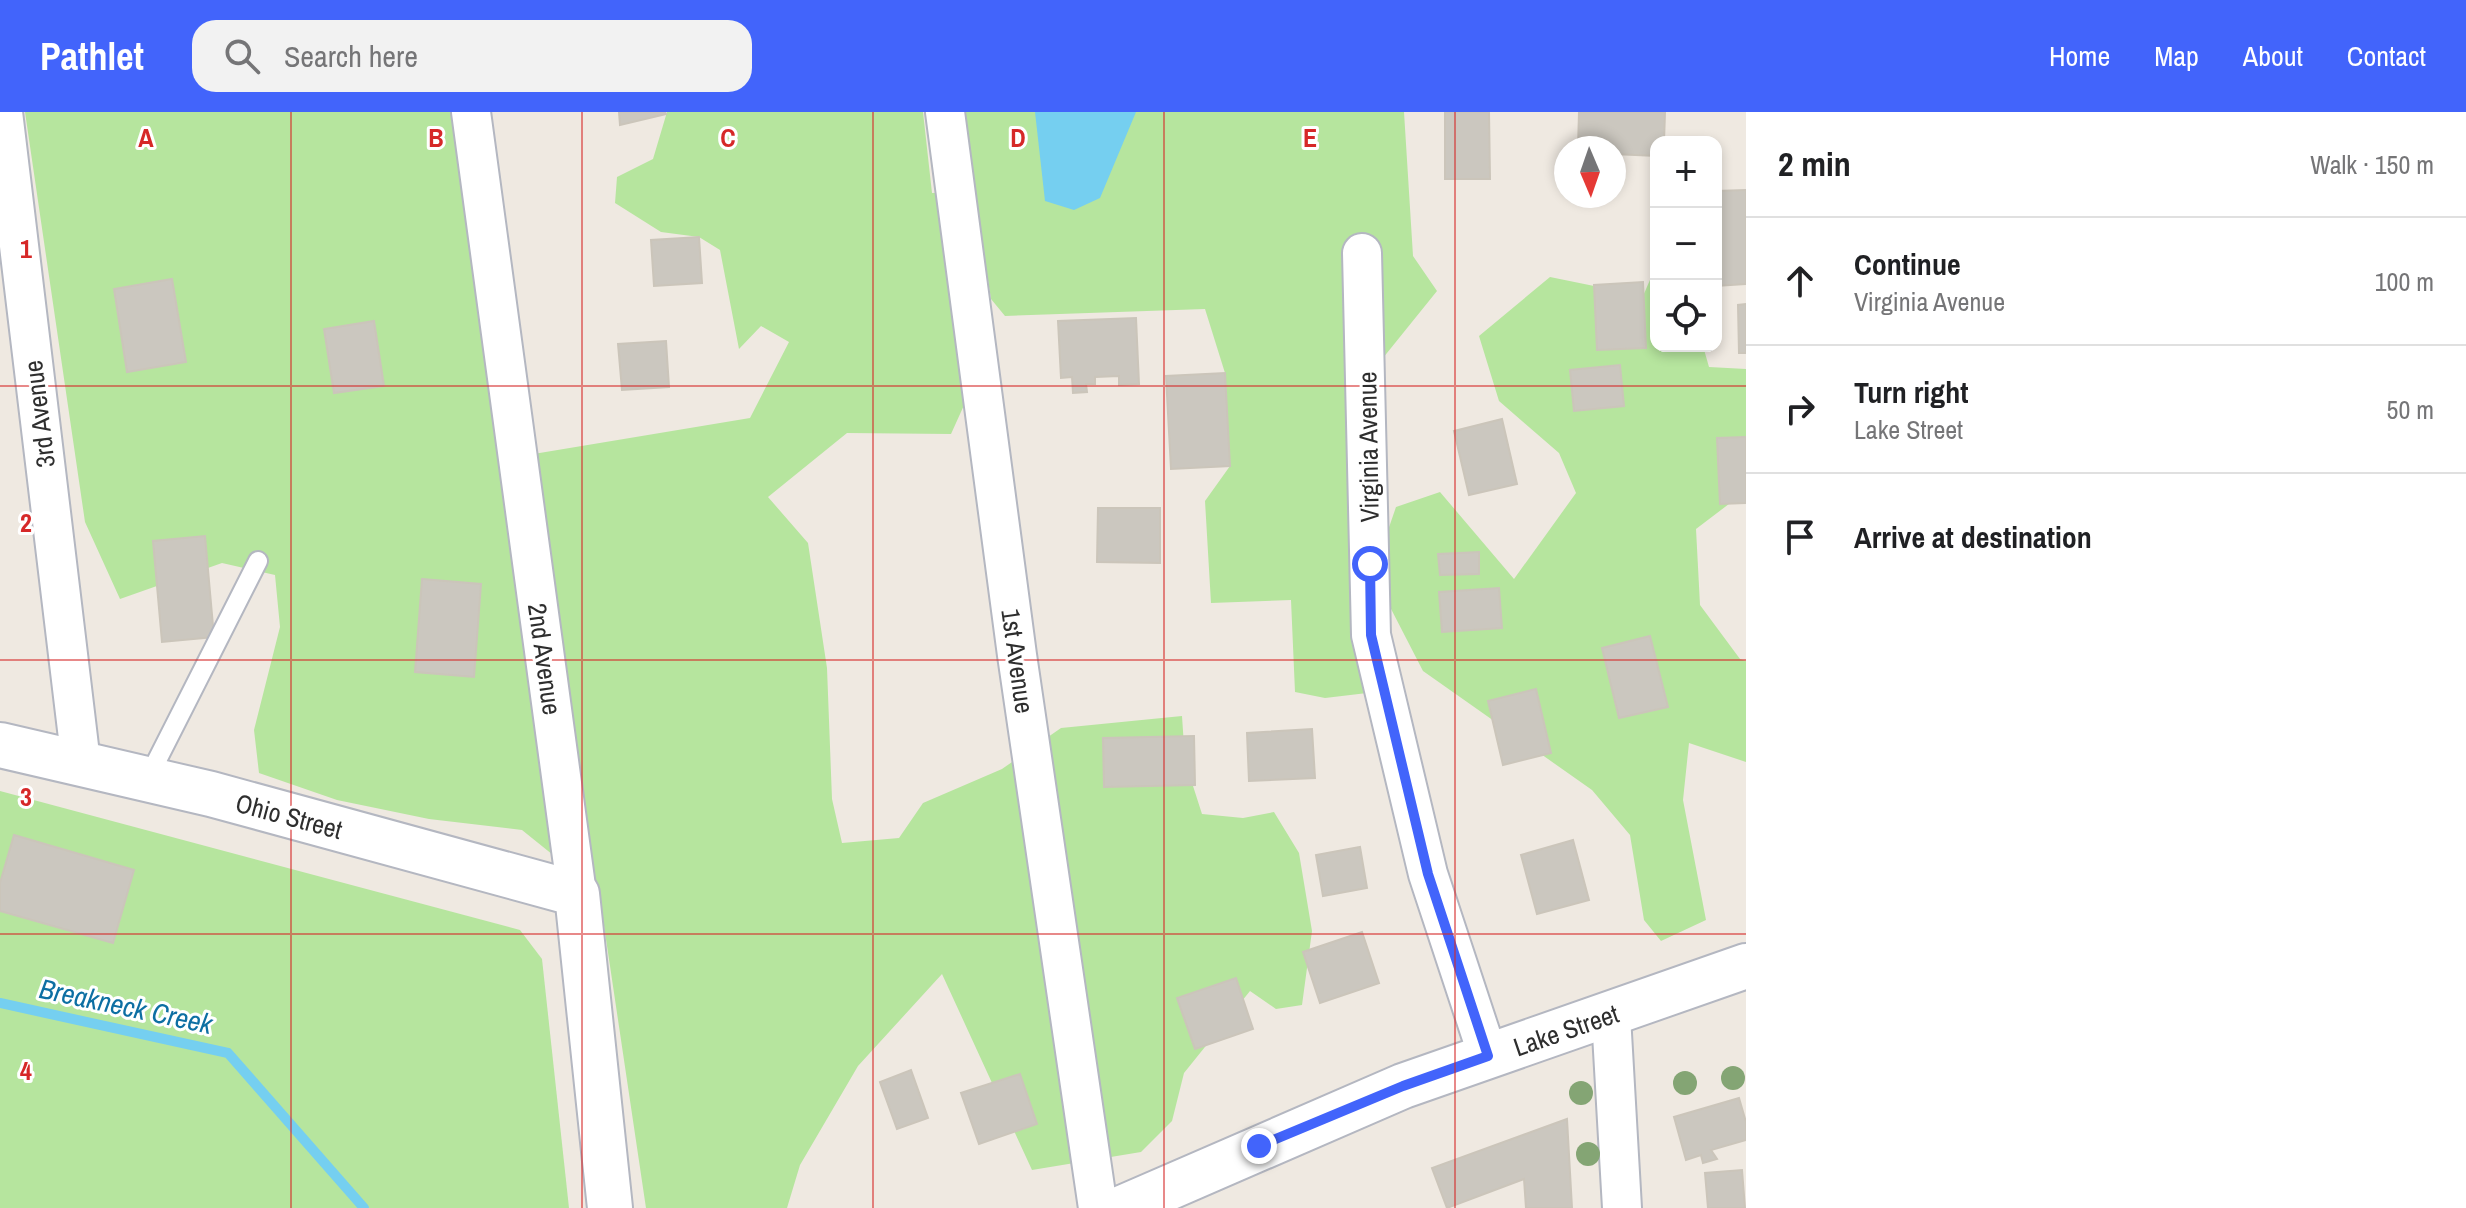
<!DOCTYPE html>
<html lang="en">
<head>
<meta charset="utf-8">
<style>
  :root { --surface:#fff; --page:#f2f2f2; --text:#202124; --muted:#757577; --line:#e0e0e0; --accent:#4264fb }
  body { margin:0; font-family:"Archivo Narrow",sans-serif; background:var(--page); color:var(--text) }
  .controls { position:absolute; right:24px; top:24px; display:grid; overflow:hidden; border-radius:16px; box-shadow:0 4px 12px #0003 }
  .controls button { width:72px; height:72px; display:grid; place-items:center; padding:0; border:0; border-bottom:2px solid var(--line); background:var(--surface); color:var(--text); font:40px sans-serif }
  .compass { position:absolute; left:1554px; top:24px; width:72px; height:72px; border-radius:50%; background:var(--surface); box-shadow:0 4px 12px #0003; rotate:178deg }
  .stop { position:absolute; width:24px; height:24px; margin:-18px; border:6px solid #4264fb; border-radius:50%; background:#fff }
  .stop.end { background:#4264fb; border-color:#fff; box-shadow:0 2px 8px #0008 }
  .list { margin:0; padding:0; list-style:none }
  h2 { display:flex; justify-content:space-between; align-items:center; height:104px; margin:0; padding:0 32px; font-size:34px }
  h2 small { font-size:26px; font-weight:400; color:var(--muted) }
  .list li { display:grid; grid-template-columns:52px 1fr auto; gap:24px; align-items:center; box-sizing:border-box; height:128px; padding:0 32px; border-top:2px solid var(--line) }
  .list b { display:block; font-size:30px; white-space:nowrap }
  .list p { margin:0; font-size:26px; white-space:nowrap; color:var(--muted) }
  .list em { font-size:26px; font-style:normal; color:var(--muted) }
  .icon { flex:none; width:44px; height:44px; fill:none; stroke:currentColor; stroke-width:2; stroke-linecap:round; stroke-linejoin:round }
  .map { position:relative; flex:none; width:1746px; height:1096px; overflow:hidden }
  header { display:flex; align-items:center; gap:48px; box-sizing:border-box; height:112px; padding:0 40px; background:var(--accent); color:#fff }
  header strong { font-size:38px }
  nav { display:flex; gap:44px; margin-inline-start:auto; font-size:28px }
  .search { width:560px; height:72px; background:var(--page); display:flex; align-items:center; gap:20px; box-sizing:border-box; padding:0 28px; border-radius:24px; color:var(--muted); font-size:30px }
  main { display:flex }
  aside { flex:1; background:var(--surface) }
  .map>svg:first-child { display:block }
  .green { fill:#b6e59e }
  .water { fill:#75cff0 }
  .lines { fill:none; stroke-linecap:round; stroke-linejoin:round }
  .stream { stroke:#75cff0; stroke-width:10 }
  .building { fill:#cbc7bf; stroke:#cbc5ba; stroke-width:2 }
  .service-casing { stroke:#b4b7c1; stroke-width:22 }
  .minor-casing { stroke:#b4b7c1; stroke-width:42 }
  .tertiary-casing { stroke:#b4b7c1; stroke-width:48 }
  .service { stroke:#fff; stroke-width:18 }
  .minor { stroke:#fff; stroke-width:38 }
  .tertiary { stroke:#fff; stroke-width:44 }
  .tree { fill:#84a574 }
  .route { stroke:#4264fb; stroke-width:10 }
  .grid { fill:none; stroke:#d62828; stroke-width:2; stroke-opacity:0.55 }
  .labels { text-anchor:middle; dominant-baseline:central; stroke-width:6; stroke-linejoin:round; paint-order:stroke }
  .street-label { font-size:26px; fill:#2e2e2e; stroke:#fff }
  .water-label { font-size:28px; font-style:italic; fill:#0d6fa3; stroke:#fff }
  .grid-label { font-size:26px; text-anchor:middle; font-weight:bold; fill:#d62828; stroke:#fff; stroke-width:6; stroke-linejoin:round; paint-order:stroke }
</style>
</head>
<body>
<header>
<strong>Pathlet</strong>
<div class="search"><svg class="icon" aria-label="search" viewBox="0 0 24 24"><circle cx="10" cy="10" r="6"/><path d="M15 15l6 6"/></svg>Search here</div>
<nav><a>Home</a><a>Map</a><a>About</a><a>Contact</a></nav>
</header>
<main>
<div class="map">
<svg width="1746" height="1096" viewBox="0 0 1746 1096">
  <rect width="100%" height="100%" fill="#efe9e1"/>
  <g class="green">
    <path d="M25,0H454L498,348L750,306L789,230L761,214L739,237L720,138L699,125L661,120L615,91L617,65L653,47L667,0H923L932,81L956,80L967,166L956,227L965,291L951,322L847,321L768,385L808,431L827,556L832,687L842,731L899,726L923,691L1002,657L1061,616L1182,604L1185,649L1202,702L1243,706L1274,700L1299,741L1312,819L1302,893L1276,897L1250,879L1184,961L1172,1009L1141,1040L1032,1058L942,862L858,954L800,1053L787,1096H646L599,780L522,718L429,707L337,688L259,661L254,618L280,515L275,463L222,451L120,487L85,410Z"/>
    <path d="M961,0H1404L1413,144L1437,179L1366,267L1384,579L1325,586L1295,580L1291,488L1211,491L1205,389L1230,354L1225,261L1205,197L1005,204L991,187Z"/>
    <path d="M1656,154V234H1703L1709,255L1746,257V379L1696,417L1700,493L1740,547L1746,549V650L1689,631L1683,688L1706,808L1661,829L1644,808L1630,723L1592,678L1423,559L1389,493L1385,427L1396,395L1440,380L1514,467L1576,381L1559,341L1499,289L1479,224L1550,165L1643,184Z"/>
    <path d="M0,679L520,818L542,847L569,1096H0Z"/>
  </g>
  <path class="water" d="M1035,0H1136L1100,86L1074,98L1045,89Z"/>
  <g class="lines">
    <path class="stream" d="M0,891L228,941L364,1096"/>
  </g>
  <g class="building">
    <path d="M619,0H665L666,2L620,13Z"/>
    <path d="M1445,0H1489L1490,67H1445Z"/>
    <path d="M1579,0H1665L1664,30H1656V44L1614,42V36H1578Z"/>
    <path d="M1746,78V172L1716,174V79Z"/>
    <path d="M699,125L702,171L654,174L651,128Z"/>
    <path d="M172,167L186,250L127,260L114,177Z"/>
    <path d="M1643,170L1646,236L1597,238L1594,173Z"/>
    <path d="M1746,192V241H1739L1738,193Z"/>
    <path d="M1136,206L1139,272L1119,273V264L1095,265V272H1086L1087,280L1073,281L1072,265L1061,266L1058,209Z"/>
    <path d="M374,209L384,274L334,281L324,217Z"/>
    <path d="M666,229L669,275L622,278L618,232Z"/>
    <path d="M1620,253L1624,294L1574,299L1570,258Z"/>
    <path d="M1225,261L1230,354L1171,357L1166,264Z"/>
    <path d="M1502,307L1517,372L1469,383L1454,319Z"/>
    <path d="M1746,325V391L1720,392L1717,326Z"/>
    <path d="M1098,396H1160V451L1097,450Z"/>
    <path d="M205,424L214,525L162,530L153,429Z"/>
    <path d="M1479,440V462L1440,463L1438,442Z"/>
    <path d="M422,467L481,472L474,565L415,560Z"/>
    <path d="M1499,476L1502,516L1442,520L1439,480Z"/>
    <path d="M1650,524L1668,595L1619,606L1602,536Z"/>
    <path d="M1536,577L1551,641L1503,653L1488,589Z"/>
    <path d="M1312,617L1315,666L1249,669L1247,621Z"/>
    <path d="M1194,624L1195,673L1104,675L1103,626Z"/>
    <path d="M14,723L134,758L113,831L0,799V771Z"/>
    <path d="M1573,728L1589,788L1537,802L1521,743Z"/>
    <path d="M1360,735L1367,776L1323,784L1316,743Z"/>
    <path d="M1362,820L1379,871L1320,891L1303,840Z"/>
    <path d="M1236,866L1253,917L1195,937L1177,886Z"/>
    <path d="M911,958L928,1006L897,1017L880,970Z"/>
    <path d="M1020,962L1037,1012L979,1032L961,981Z"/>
    <path d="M1739,986L1746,1010V1028L1711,1038L1717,1047L1703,1051L1701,1043L1686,1048L1674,1005Z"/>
    <path d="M1567,1007L1572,1096H1526L1524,1067L1447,1096L1432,1056Z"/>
    <path d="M1742,1058L1745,1096H1708L1705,1061Z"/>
  </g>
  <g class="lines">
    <g class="service-casing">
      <path id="service" d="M147,668L258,449"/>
    </g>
    <g class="minor-casing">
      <g id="minor">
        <path d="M3,0L81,651"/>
        <path d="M471,0L577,782"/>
        <path d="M945,0L1017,543L1098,1096"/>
        <path d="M1362,141L1371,523L1428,762L1488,944"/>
        <path d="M1611,904L1622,1096"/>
      </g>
    </g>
    <g class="tertiary-casing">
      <g id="tertiary">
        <path d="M0,633L211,682L577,782L610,1096"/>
        <path d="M1122,1096L1403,974L1746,854"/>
      </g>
    </g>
    <use href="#service" class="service"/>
    <use href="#minor" class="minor"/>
    <use href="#tertiary" class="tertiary"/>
  </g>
  <g class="tree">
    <circle cx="1733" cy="966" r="12"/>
    <circle cx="1685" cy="971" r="12"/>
    <circle cx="1581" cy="981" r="12"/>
    <circle cx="1588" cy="1042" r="12"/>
  </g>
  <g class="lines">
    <path class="route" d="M1259,1034L1403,974L1488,944L1428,762L1371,523L1370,452"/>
  </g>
  <path class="grid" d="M291,0V1096M582,0V1096M873,0V1096M1164,0V1096M1455,0V1096M0,274H1746M0,548H1746M0,822H1746"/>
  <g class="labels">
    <g class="street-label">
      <text transform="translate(39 302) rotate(-97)">3rd Avenue</text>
      <text transform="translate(1368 335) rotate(-91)">Virginia Avenue</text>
      <text transform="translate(545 547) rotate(82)">2nd Avenue</text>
      <text transform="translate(1018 549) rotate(82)">1st Avenue</text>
      <text transform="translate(289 704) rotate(15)">Ohio Street</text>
      <text transform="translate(1566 918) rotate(-19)">Lake Street</text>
    </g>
    <g class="water-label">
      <text transform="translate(126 894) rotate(12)">Breakneck Creek</text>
    </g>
  </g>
  <g class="grid-label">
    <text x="146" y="35">A</text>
    <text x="436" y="35">B</text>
    <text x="728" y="35">C</text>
    <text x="1018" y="35">D</text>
    <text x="1310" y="35">E</text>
    <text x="26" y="146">1</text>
    <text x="26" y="420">2</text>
    <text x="26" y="694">3</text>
    <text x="26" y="968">4</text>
  </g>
</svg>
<div class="controls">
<button>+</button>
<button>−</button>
<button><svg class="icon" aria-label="locate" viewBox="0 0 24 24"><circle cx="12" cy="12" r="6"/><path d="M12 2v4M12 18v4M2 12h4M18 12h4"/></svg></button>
</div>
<svg class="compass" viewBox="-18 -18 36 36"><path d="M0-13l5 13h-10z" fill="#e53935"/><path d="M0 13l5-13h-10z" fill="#757577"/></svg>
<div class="stop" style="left:1370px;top:452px"></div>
<div class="stop end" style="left:1259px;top:1034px"></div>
</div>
<aside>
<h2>2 min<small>Walk · 150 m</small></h2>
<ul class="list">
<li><svg class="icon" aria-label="ahead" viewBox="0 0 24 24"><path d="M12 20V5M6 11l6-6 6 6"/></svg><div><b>Continue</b><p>Virginia Avenue</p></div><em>100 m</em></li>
<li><svg class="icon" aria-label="right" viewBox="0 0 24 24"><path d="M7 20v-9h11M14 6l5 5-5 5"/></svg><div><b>Turn right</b><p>Lake Street</p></div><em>50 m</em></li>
<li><svg class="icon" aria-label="arrive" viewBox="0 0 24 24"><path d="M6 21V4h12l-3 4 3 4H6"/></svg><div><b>Arrive at destination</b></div></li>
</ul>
</aside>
</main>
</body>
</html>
